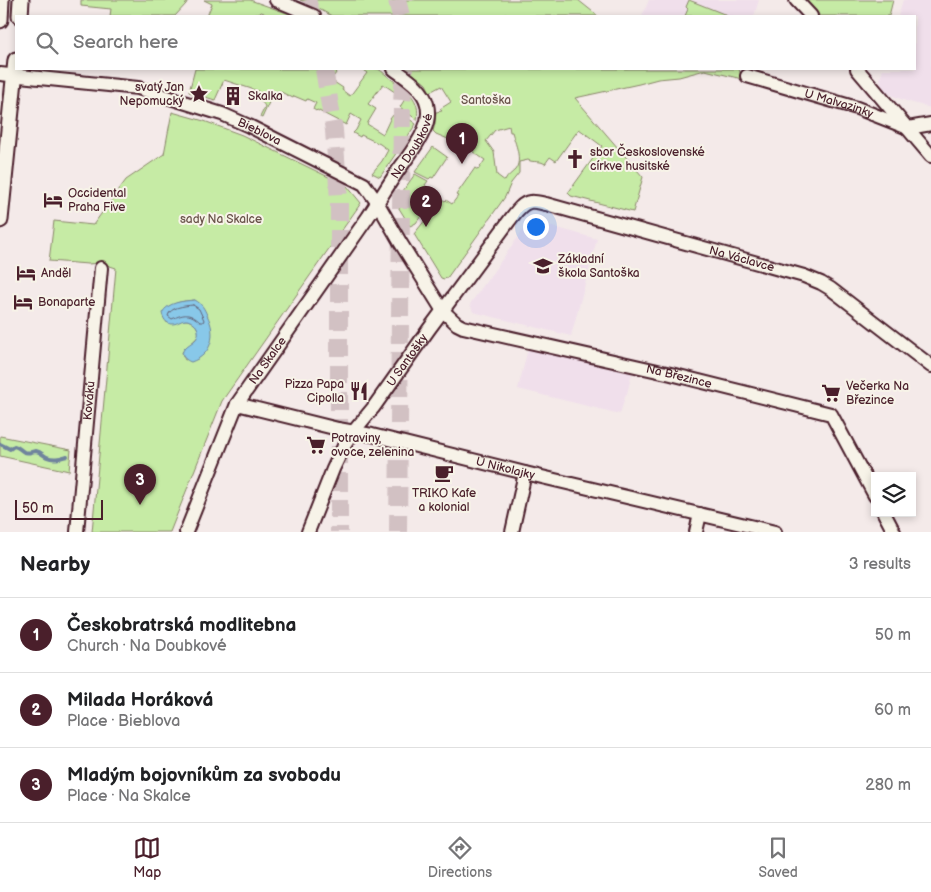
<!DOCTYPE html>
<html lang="en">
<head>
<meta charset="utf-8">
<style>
  :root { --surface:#fff; --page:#f6f6f6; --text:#202124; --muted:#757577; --line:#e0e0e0; --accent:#4a1f2b }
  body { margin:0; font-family:"Balsamiq Sans",sans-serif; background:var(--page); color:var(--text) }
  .controls { position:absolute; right:15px; bottom:15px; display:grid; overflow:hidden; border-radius:0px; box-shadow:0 2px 8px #0003 }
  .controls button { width:45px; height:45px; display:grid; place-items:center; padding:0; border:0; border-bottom:1px solid var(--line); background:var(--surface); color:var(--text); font:25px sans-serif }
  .scale { position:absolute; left:15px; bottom:12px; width:88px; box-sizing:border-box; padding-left:5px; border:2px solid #4a1f2b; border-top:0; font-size:14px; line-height:18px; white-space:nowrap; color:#4a1f2b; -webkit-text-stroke:4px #f7f3e8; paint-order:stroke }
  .you { position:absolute; left:535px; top:226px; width:18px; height:18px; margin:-12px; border:4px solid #fff; border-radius:50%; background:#1a73e8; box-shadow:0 0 0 8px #1a73e833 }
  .badge { display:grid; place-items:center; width:32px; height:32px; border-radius:50%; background:var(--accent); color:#fff; font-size:16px; font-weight:700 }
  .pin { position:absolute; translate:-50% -41px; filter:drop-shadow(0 1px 2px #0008) }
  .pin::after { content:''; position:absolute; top:26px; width:18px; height:15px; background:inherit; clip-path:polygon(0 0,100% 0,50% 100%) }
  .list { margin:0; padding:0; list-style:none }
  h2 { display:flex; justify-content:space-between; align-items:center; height:65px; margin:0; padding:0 20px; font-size:21px }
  h2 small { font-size:16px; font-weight:400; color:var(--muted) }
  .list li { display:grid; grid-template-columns:32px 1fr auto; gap:15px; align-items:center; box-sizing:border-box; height:75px; padding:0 20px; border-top:1px solid var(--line) }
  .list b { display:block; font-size:19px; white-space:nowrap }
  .list p { margin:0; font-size:16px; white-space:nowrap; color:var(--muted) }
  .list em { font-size:16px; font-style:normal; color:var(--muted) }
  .icon { flex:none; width:28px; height:28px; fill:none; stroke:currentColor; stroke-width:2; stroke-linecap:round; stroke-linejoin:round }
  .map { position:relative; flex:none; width:931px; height:532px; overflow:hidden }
  .search { position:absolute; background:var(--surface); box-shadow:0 2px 8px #0003; left:15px; right:15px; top:15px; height:55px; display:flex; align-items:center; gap:12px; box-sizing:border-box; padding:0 18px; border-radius:0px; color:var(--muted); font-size:19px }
  .sheet { height:290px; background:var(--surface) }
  nav { display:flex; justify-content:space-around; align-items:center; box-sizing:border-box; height:70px; border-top:1px solid var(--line); background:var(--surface); font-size:14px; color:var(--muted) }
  nav a { display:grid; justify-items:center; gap:2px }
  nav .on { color:var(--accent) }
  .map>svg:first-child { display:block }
  .built { fill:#f0dfeb }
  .green { fill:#c6eba5; stroke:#888568; fill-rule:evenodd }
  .water { fill:#88c8e9; stroke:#6f849d }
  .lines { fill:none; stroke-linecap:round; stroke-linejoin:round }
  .shore { stroke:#636377; stroke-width:1 }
  .stream { stroke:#6f849d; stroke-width:4 }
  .highway-tunnel { stroke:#d2c1c3; stroke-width:18; stroke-dasharray:18 9; stroke-linecap:butt }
  .minor-casing { stroke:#4a1f2b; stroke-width:16 }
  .major-casing { stroke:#4a1f2b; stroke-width:19 }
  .minor { stroke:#f7f3e8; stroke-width:12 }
  .major { stroke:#f7f3e8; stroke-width:15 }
  .labels { text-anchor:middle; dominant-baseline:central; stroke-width:4; stroke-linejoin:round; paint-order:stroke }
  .poi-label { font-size:12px; fill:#4a1f2b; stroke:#f7f3e8; text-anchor:start }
  .park-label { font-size:12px; fill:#69524a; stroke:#f7f3e8 }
  .street-label { font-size:12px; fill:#4a1f2b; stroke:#f7f3e8 }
</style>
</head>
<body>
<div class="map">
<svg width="931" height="532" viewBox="0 0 931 532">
  <rect width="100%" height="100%" fill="#f4eae9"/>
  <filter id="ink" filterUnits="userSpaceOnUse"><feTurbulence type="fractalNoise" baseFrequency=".02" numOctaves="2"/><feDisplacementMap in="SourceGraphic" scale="10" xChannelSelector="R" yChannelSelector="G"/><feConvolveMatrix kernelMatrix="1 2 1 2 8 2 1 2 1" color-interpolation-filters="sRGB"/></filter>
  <g filter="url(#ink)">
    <g class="built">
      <path d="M649,0H759L754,16H727L689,0V8L685,16H642Z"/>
      <path d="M903,0H931V108L906,101L891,95L882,88L880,79L883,69H915V16H898Z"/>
      <path d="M533,221L597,239L571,336L473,312L470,304L529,222Z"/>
      <path d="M528,349L632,373L627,394L625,397L620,414L518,389Z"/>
    </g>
    <g class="green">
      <path d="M81,0H188L186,4L175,16H110L111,9L81,6Z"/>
      <path d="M204,0H250L295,16H265L264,13L261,12L259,14H256L255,16H207L212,4Z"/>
      <path d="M300,0H578L598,16H508L506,14L501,16H332L306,2Z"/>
      <path d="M689,0L724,14L727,16H685L688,9L686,7Z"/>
      <path d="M806,0H893L889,16H820Z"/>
      <path d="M195,69H339L331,80L343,88L342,90L350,96L367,73L362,69C367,69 374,68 378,69C382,71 387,76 391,79C407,90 421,99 417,120L400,107L405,99L383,84L368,104L376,109L367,124L383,134L390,119L397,110L416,124L380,177L372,173L382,161L388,150L380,144L361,135L360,137L353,133L356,130L361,120L351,114L346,125L317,110L316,111L313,109L316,103L307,99L306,101L294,96L293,98L279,91L275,100L271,98L262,118L260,117L265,107C264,102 258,101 256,97L258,91L224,80L215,100L189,92Z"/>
      <path d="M407,69H739L742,79L705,70L679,77L658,79L639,84L575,98L643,177L633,212L571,196L568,193L602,146L579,129L556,161L550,157L545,164C540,160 533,163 528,160L519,162V173L511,183L505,197L447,278L444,279L441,278L414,234L442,199L445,201L446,200L452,204L458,196L456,195L475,168L478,170L485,160L473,152L477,146L454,131L448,139L436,134L433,131L435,124L436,112L442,111L440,109L451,102L441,86L430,92L426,84ZM509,126L510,132H512C515,143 523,160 515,170C511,174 507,176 505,181L497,175L494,152L486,141L495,130Z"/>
      <path d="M172,112L204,121L242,135L347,186L361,203L222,401L170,532H92L116,268L101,263L88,264L49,261L54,221L93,225L126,180L164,154ZM195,300L204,354L185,360L183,356L182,352C184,350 186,348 188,346C194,340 203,336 196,326C194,323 189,320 186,320C177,319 176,325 166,322L176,303L185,301Z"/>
      <path d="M433,147L447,157L433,178L431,177L429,179L415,172Z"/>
      <path d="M415,174L428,181L425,185L436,195L416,223L410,226L397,205L398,198Z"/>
      <path d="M0,436L71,450L69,471L0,456Z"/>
    </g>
    <path class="water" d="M195,300C202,304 204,308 207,315C217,334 212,355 191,362C185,360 179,354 185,348C190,342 200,341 198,330C197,327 196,325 194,324C185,315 180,324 172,324C166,324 163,318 162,313C168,302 183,301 195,300Z"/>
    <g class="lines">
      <path class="shore" d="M193,305L199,309L204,320L203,322H200C190,313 185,313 172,319L168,316C170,307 184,306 193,305Z"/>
      <path class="stream" d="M0,444L10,449L14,446C19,447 20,450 24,452C29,454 32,451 36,451C41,452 43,455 47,457C54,460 60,458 67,456"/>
      <g class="highway-tunnel">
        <path d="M307,0L312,16"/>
        <path d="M397,0L401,16"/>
        <path d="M324,69L334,130L339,200V532"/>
        <path d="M398,532L402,104L404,69"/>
      </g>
      <g class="minor-casing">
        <g id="minor">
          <path d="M276,0L314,16"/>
          <path d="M796,0L811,16"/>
          <path d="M857,69L931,156"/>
          <path id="s1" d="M0,74L138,88L222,114L249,126L364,184L377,202L400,242L443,311L457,324L463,327L671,374L831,414L875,496"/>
          <path id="s2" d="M747,76L857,108L908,128L931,124"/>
          <path id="s3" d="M237,404L338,429L372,435L525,473L775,532"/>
          <path d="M884,513L894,532"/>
          <path id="s4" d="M77,532L101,268"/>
          <path id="s5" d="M186,532L237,404L368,217C378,202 387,187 397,172C406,159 418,145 424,130C428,122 429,113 427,104C423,88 406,78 394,69"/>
          <path id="s6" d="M308,532L333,469L344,446L354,431L373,408L429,329L509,221C514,215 521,203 530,202C534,201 541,203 546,204L804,276L821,283L831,289L931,366"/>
          <path d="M512,532L525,473"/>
          <path d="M696,532L700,514"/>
        </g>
      </g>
      <g class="major-casing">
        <g id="major">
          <path d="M20,16L21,0"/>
          <path d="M0,20L1,0"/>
          <path d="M0,220L16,60"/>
        </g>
      </g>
      <use href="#minor" class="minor"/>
      <use href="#major" class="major"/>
    </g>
  </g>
  <defs>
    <g id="sight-bare" transform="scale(1.5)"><path d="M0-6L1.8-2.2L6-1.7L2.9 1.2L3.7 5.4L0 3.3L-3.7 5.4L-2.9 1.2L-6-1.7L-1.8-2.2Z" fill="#4a1f2b" stroke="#f7f3e8" stroke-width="2.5" paint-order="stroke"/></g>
    <g id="building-bare" transform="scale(1.5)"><path d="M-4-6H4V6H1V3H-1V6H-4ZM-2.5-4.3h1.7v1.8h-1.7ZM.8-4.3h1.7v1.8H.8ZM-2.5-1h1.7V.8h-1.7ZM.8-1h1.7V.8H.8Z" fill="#4a1f2b" stroke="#f7f3e8" stroke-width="2.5" paint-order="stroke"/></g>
    <g id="church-bare" transform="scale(1.5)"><path d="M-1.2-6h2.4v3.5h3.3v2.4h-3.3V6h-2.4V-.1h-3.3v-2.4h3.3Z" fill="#4a1f2b" stroke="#f7f3e8" stroke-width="2.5" paint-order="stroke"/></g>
    <g id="hotel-bare" transform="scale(1.5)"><path d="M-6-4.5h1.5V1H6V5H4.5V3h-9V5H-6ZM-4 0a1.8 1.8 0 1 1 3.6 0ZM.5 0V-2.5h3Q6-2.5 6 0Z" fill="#4a1f2b" stroke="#f7f3e8" stroke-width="2.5" paint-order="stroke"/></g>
    <g id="school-bare" transform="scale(1.5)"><path d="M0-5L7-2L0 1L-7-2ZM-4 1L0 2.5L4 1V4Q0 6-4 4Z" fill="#4a1f2b" stroke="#f7f3e8" stroke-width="2.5" paint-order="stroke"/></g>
    <g id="restaurant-bare" transform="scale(1.5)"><path d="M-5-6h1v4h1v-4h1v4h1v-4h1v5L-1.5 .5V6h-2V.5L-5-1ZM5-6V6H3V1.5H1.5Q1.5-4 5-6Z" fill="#4a1f2b" stroke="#f7f3e8" stroke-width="2.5" paint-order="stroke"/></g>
    <g id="supermarket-bare" transform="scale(1.5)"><path d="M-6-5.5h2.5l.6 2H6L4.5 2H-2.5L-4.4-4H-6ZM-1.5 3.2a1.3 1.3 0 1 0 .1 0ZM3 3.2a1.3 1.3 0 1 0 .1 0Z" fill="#4a1f2b" stroke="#f7f3e8" stroke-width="2.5" paint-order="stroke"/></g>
    <g id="cafe-bare" transform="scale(1.5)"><path d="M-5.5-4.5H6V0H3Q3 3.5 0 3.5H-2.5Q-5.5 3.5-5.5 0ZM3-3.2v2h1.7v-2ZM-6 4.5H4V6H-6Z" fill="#4a1f2b" stroke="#f7f3e8" stroke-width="2.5" paint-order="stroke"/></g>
  </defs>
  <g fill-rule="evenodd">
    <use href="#sight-bare" x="199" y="94"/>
    <use href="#building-bare" x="233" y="96"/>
    <use href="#church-bare" x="575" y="159"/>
    <use href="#hotel-bare" x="53" y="200"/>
    <use href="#school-bare" x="543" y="266"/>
    <use href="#hotel-bare" x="26" y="273"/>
    <use href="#hotel-bare" x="23" y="302"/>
    <use href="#restaurant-bare" x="359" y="391"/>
    <use href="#supermarket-bare" x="831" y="393"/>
    <use href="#supermarket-bare" x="316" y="445"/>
    <use href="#cafe-bare" x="444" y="473"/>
  </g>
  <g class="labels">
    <g class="poi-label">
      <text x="184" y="87" text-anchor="end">svatý Jan<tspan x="184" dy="14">Nepomucký</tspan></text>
      <text x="248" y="96">Skalka</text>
      <text x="590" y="152">sbor Československé<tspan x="590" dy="14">církve husitské</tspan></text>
      <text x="68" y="193">Occidental<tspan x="68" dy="14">Praha Five</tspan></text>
      <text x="558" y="259">Základní<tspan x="558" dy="14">škola Santoška</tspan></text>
      <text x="41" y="273">Anděl</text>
      <text x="38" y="302">Bonaparte</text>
      <text x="344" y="384" text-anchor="end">Pizza Papa<tspan x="344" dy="14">Cipolla</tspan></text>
      <text x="846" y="386">Večerka Na<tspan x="846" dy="14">Březince</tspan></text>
      <text x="331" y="438">Potraviny,<tspan x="331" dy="14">ovoce, zelenina</tspan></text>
      <text x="444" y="493" text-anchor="middle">TRIKO Kafe<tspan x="444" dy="14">a kolonial</tspan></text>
    </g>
    <g class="park-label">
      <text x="486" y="100">Santoška</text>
      <text x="221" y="219">sady Na Skalce</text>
    </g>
    <g class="street-label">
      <text stroke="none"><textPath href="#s2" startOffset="96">U Malvazinky</textPath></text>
      <text stroke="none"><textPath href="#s1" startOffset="268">Bieblova</textPath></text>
      <text stroke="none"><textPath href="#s5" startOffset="450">Na Doubkové</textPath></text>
      <text stroke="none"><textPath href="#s6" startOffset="621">Na Václavce</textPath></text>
      <text stroke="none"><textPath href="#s5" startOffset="191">Na Skalce</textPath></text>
      <text stroke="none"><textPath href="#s6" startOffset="200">U Santošky</textPath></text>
      <text stroke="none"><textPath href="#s1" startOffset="782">Na Březince</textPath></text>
      <text stroke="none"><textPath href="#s4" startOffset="132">Kováků</textPath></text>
      <text stroke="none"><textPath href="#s3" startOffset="276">U Nikolajky</textPath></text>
    </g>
  </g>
</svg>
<div class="controls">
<button><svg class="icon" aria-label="layers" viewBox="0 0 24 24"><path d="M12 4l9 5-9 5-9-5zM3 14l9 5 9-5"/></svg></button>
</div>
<div class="scale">50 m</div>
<div class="you"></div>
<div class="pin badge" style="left:462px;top:164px">1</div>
<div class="pin badge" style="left:426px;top:227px">2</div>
<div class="pin badge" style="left:140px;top:505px">3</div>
<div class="search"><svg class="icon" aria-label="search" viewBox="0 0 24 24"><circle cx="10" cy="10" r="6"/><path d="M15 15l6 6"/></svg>Search here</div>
</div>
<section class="sheet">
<h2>Nearby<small>3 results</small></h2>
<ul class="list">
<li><span class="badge">1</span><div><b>Českobratrská modlitebna</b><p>Church · Na Doubkové</p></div><em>50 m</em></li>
<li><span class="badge">2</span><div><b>Milada Horáková</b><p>Place · Bieblova</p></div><em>60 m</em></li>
<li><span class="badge">3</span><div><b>Mladým bojovníkům za svobodu</b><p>Place · Na Skalce</p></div><em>280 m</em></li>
</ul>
</section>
<nav>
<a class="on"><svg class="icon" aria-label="map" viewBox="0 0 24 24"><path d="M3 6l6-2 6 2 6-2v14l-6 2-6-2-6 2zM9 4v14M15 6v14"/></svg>Map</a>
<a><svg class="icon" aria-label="directions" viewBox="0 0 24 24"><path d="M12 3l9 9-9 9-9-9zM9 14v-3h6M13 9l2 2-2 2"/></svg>Directions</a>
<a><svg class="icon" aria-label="saved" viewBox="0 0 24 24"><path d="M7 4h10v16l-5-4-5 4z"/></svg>Saved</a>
</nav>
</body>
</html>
